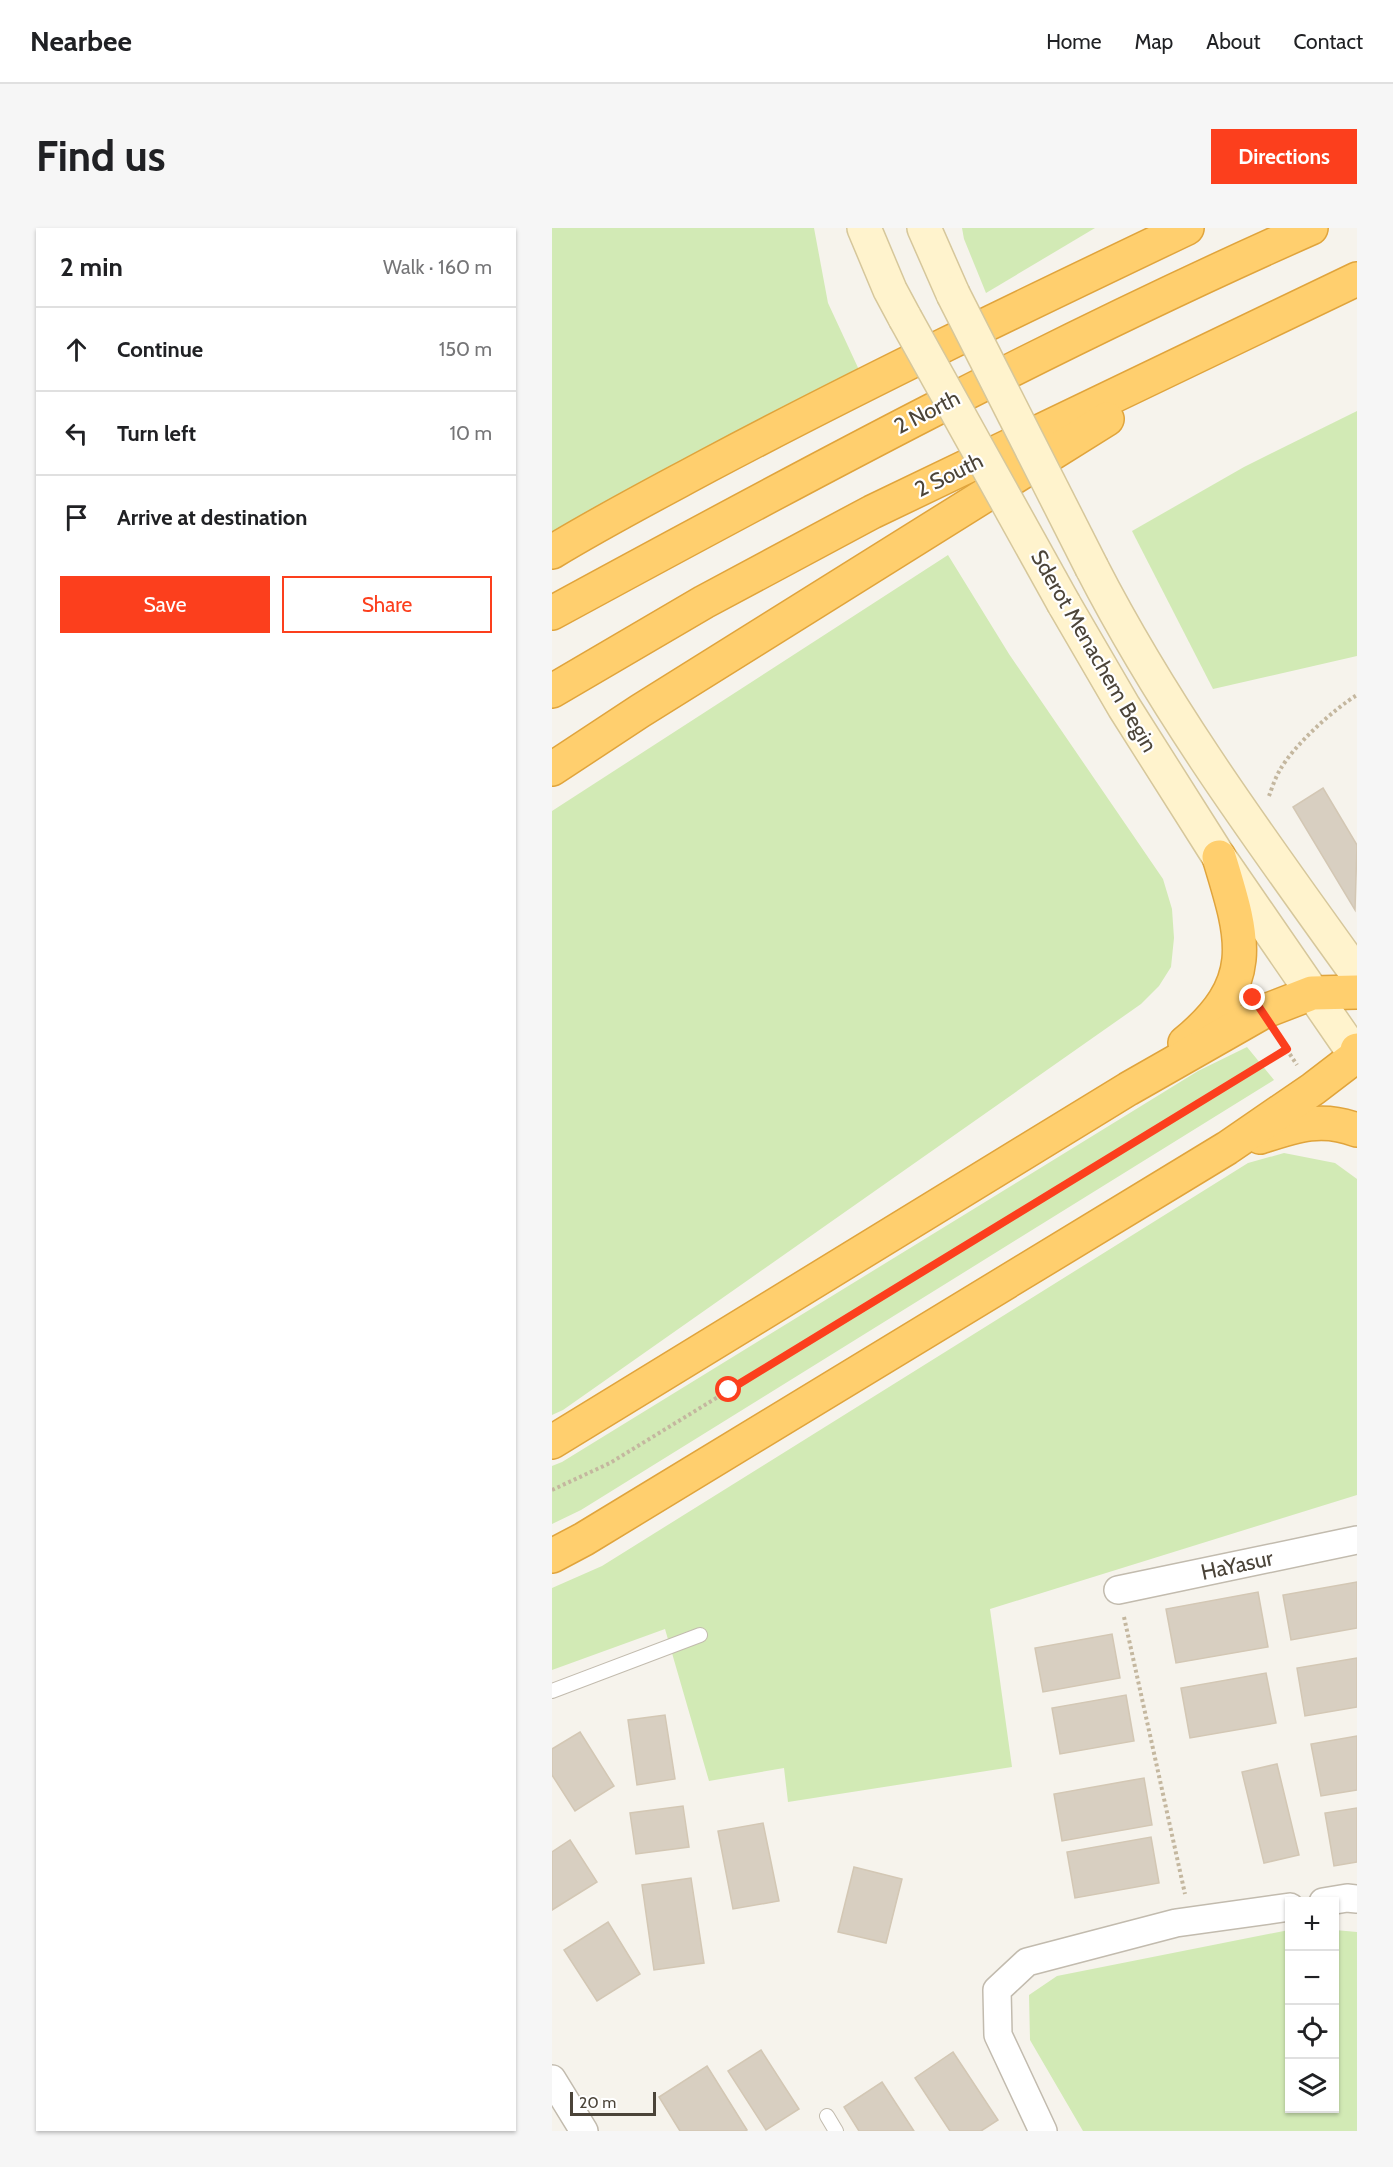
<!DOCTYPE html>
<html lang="en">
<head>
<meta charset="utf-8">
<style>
  :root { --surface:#fff; --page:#f6f6f6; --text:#202124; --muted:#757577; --line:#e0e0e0; --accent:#fc3f1d }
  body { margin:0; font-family:Cabin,sans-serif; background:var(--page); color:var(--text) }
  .controls { position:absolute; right:18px; bottom:18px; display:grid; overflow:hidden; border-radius:0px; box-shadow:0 2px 4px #0004 }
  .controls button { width:54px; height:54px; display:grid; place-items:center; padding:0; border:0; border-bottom:2px solid var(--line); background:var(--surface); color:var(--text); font:30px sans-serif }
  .scale { position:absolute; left:18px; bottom:15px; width:86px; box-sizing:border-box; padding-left:6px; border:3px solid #4b4439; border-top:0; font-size:16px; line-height:21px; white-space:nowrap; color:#4b4439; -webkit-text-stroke:4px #fff; paint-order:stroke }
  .stop { position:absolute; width:18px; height:18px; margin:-14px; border:4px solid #fc3f1d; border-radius:50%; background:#fff }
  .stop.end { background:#fc3f1d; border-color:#fff; box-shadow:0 2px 6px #0008 }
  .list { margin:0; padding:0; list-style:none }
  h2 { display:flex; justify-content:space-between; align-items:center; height:78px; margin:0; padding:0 24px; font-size:26px }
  h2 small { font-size:20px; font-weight:400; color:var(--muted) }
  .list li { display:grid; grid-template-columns:39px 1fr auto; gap:18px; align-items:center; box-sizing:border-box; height:84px; padding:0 24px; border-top:2px solid var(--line) }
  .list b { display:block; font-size:22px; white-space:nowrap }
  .list em { font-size:20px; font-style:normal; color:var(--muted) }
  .actions { display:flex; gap:12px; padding:18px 24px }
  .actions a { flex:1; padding:14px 0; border:2px solid var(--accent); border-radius:0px; text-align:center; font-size:21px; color:var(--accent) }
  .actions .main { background:var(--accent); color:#fff }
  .icon { flex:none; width:33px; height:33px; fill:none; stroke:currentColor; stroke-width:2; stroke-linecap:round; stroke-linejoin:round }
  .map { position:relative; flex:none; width:805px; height:1903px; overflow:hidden; border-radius:0px }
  header { display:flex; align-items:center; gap:36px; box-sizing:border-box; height:84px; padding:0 30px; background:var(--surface); border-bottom:2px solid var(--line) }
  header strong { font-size:28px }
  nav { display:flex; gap:33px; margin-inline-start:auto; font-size:21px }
  .intro { display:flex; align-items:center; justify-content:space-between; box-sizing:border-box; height:144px; padding:0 36px }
  h1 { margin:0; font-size:42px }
  .button { padding:15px 27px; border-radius:0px; background:var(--accent); color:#fff; font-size:21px; font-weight:700 }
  main { display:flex; gap:36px; padding:0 36px }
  aside { flex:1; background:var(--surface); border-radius:0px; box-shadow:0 2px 4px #0004 }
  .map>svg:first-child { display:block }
  .green { fill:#d2eab5 }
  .building { fill:#d8cfc1; stroke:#d3c7b4; stroke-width:1.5 }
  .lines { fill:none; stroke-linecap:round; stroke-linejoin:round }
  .service-casing { stroke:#c2bbae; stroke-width:16 }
  .minor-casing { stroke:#c2bbae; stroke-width:30 }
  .secondary-casing { stroke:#d6c79b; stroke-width:36 }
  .motorway-casing { stroke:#e0a43c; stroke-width:36 }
  .path { stroke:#c4b79f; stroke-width:4; stroke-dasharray:3 3; stroke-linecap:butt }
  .service { stroke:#fff; stroke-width:14 }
  .minor { stroke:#fff; stroke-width:27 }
  .secondary { stroke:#fff3cd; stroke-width:33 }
  .motorway { stroke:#ffcf6e; stroke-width:33 }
  .secondary-bridge-casing { stroke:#d6c79b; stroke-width:36; stroke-linecap:butt }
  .secondary-bridge { stroke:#fff3cd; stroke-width:33 }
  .route { stroke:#fc3f1d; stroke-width:8 }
  .labels { text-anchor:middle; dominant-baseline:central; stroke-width:4.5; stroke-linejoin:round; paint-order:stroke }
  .street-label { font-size:22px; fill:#4b4439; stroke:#fff }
</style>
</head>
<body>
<header>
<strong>Nearbee</strong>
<nav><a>Home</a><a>Map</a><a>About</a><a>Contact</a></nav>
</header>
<div class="intro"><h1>Find us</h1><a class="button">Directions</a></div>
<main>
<aside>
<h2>2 min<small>Walk · 160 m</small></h2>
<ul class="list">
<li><svg class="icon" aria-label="ahead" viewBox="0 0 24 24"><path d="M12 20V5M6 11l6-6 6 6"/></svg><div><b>Continue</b></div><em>150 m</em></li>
<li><svg class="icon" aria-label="left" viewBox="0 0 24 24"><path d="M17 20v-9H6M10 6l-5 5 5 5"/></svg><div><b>Turn left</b></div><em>10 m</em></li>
<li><svg class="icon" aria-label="arrive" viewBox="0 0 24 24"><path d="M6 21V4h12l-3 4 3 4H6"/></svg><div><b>Arrive at destination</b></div></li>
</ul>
<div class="actions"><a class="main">Save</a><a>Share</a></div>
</aside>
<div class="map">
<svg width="805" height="1903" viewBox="0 0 805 1903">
  <rect width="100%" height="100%" fill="#f6f3ec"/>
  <g class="green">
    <path d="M0,0H262L276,75L308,144L0,310Z"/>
    <path d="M410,0H543L434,65L412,11Z"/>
    <path d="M805,183V428L661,461L580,303L692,239Z"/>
    <path d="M396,327L457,426L611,651L620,681L622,710L619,739L607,758L589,776L11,1182L0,1187V583Z"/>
    <path d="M695,819L722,852L29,1282L0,1296V1238L10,1234L646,843Z"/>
    <path d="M732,925L783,935L805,951V1267L438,1381L460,1539L236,1574L232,1540L157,1553L113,1401L0,1442V1360L50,1338L696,935Z"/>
    <path d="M737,1702L738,1880H782L783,1702L805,1704V1903H531L478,1812L477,1767L505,1748Z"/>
  </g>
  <g class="building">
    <path d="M771,560L805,617L803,682L741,579Z"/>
    <path d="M805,1354V1400L739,1412L731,1367Z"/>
    <path d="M706,1364L716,1419L624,1435L614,1381Z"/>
    <path d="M560,1406L568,1450L491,1464L483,1420Z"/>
    <path d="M805,1430V1479L753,1488L745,1440Z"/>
    <path d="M714,1445L724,1495L638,1510L629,1460Z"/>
    <path d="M574,1467L582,1513L508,1526L500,1480Z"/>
    <path d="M113,1487L123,1551L85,1557L76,1492Z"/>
    <path d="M28,1504L62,1558L23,1583L0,1547V1521Z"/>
    <path d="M805,1508V1562L769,1568L759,1516Z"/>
    <path d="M725,1536L747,1627L712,1635L690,1544Z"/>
    <path d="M592,1550L600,1597L510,1613L502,1566Z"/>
    <path d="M131,1578L137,1619L84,1626L78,1585Z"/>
    <path d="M805,1580V1634L782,1638L773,1585Z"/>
    <path d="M211,1595L227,1673L181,1681L166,1603Z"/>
    <path d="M599,1609L607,1655L523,1670L515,1624Z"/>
    <path d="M18,1612L45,1654L0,1682V1624Z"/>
    <path d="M302,1639L350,1651L334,1715L286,1704Z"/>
    <path d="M139,1650L152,1735L102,1742L90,1657Z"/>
    <path d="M56,1694L88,1746L45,1773L12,1722Z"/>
    <path d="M209,1822L247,1881L214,1902L176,1843Z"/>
    <path d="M401,1824L446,1892L429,1903H398L363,1850Z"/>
    <path d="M155,1838L195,1902L193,1903H128L107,1869Z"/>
    <path d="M330,1854L362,1903H307L292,1879Z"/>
  </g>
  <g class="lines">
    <g class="service-casing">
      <g id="service">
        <path d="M0,1463L148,1407"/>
        <path d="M275,1888L284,1903"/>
      </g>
    </g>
    <g class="minor-casing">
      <g id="minor">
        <path d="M566,1362L805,1312"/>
        <path d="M771,1674L795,1670L805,1671"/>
        <path d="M0,1851L32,1903"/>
        <path d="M491,1903L446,1807L445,1762L475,1734L624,1695L738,1679"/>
      </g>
    </g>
    <g class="secondary-casing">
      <g id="secondary">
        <path d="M312,0L338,62L353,90"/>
        <path d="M372,0L401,66"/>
        <path d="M540,340C614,484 711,615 805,746"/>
        <path d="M512,376L572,479L667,629L804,828"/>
      </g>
    </g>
    <g class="motorway-casing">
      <g id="motorway">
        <path d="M0,324C51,293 103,266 155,238C313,154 474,77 635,0"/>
        <path d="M0,385C250,249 499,115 759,0"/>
        <path d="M0,463L152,374L320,284L805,51"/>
        <path d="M0,541L88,483L555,191"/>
        <path d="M633,815C707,754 692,711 667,629"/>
        <path d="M708,909C742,898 769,888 805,902"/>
        <path d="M0,1214L576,861L711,784L760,765L805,764"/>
        <path d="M0,1328L32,1311L675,920L761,861L804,828L805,822"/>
      </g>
    </g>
    <g class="path">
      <path d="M717,568C720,560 723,550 728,542C741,518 782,481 805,467"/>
      <path d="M728,811L745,837"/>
      <path d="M0,1262L58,1235L735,821"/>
      <path d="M572,1389L633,1666"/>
    </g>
    <use href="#service" class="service"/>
    <use href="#minor" class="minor"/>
    <use href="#secondary" class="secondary"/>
    <use href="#motorway" class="motorway"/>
    <g class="secondary-bridge-casing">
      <g id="secondary-bridge">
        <path d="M401,66L540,340"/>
        <path d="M353,90L512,376"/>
      </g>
    </g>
    <use href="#secondary-bridge" class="secondary-bridge"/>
  </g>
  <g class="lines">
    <path class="route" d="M177,1162L735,821L701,770"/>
  </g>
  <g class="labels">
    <g class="street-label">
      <text transform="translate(375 184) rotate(-27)">2 North</text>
      <text transform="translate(397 247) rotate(-26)">2 South</text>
      <text transform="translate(542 423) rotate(60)">Sderot Menachem Begin</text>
      <text transform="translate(685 1337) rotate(-12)">HaYasur</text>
    </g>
  </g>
</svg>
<div class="controls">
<button>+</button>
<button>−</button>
<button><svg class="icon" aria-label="locate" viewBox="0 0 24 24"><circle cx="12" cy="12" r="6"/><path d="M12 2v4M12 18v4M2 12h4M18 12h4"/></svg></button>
<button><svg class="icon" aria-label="layers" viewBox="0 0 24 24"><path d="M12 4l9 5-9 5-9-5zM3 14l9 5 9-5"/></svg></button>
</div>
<div class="scale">20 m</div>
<div class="stop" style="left:177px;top:1162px"></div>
<div class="stop end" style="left:701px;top:770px"></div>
</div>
</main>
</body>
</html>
